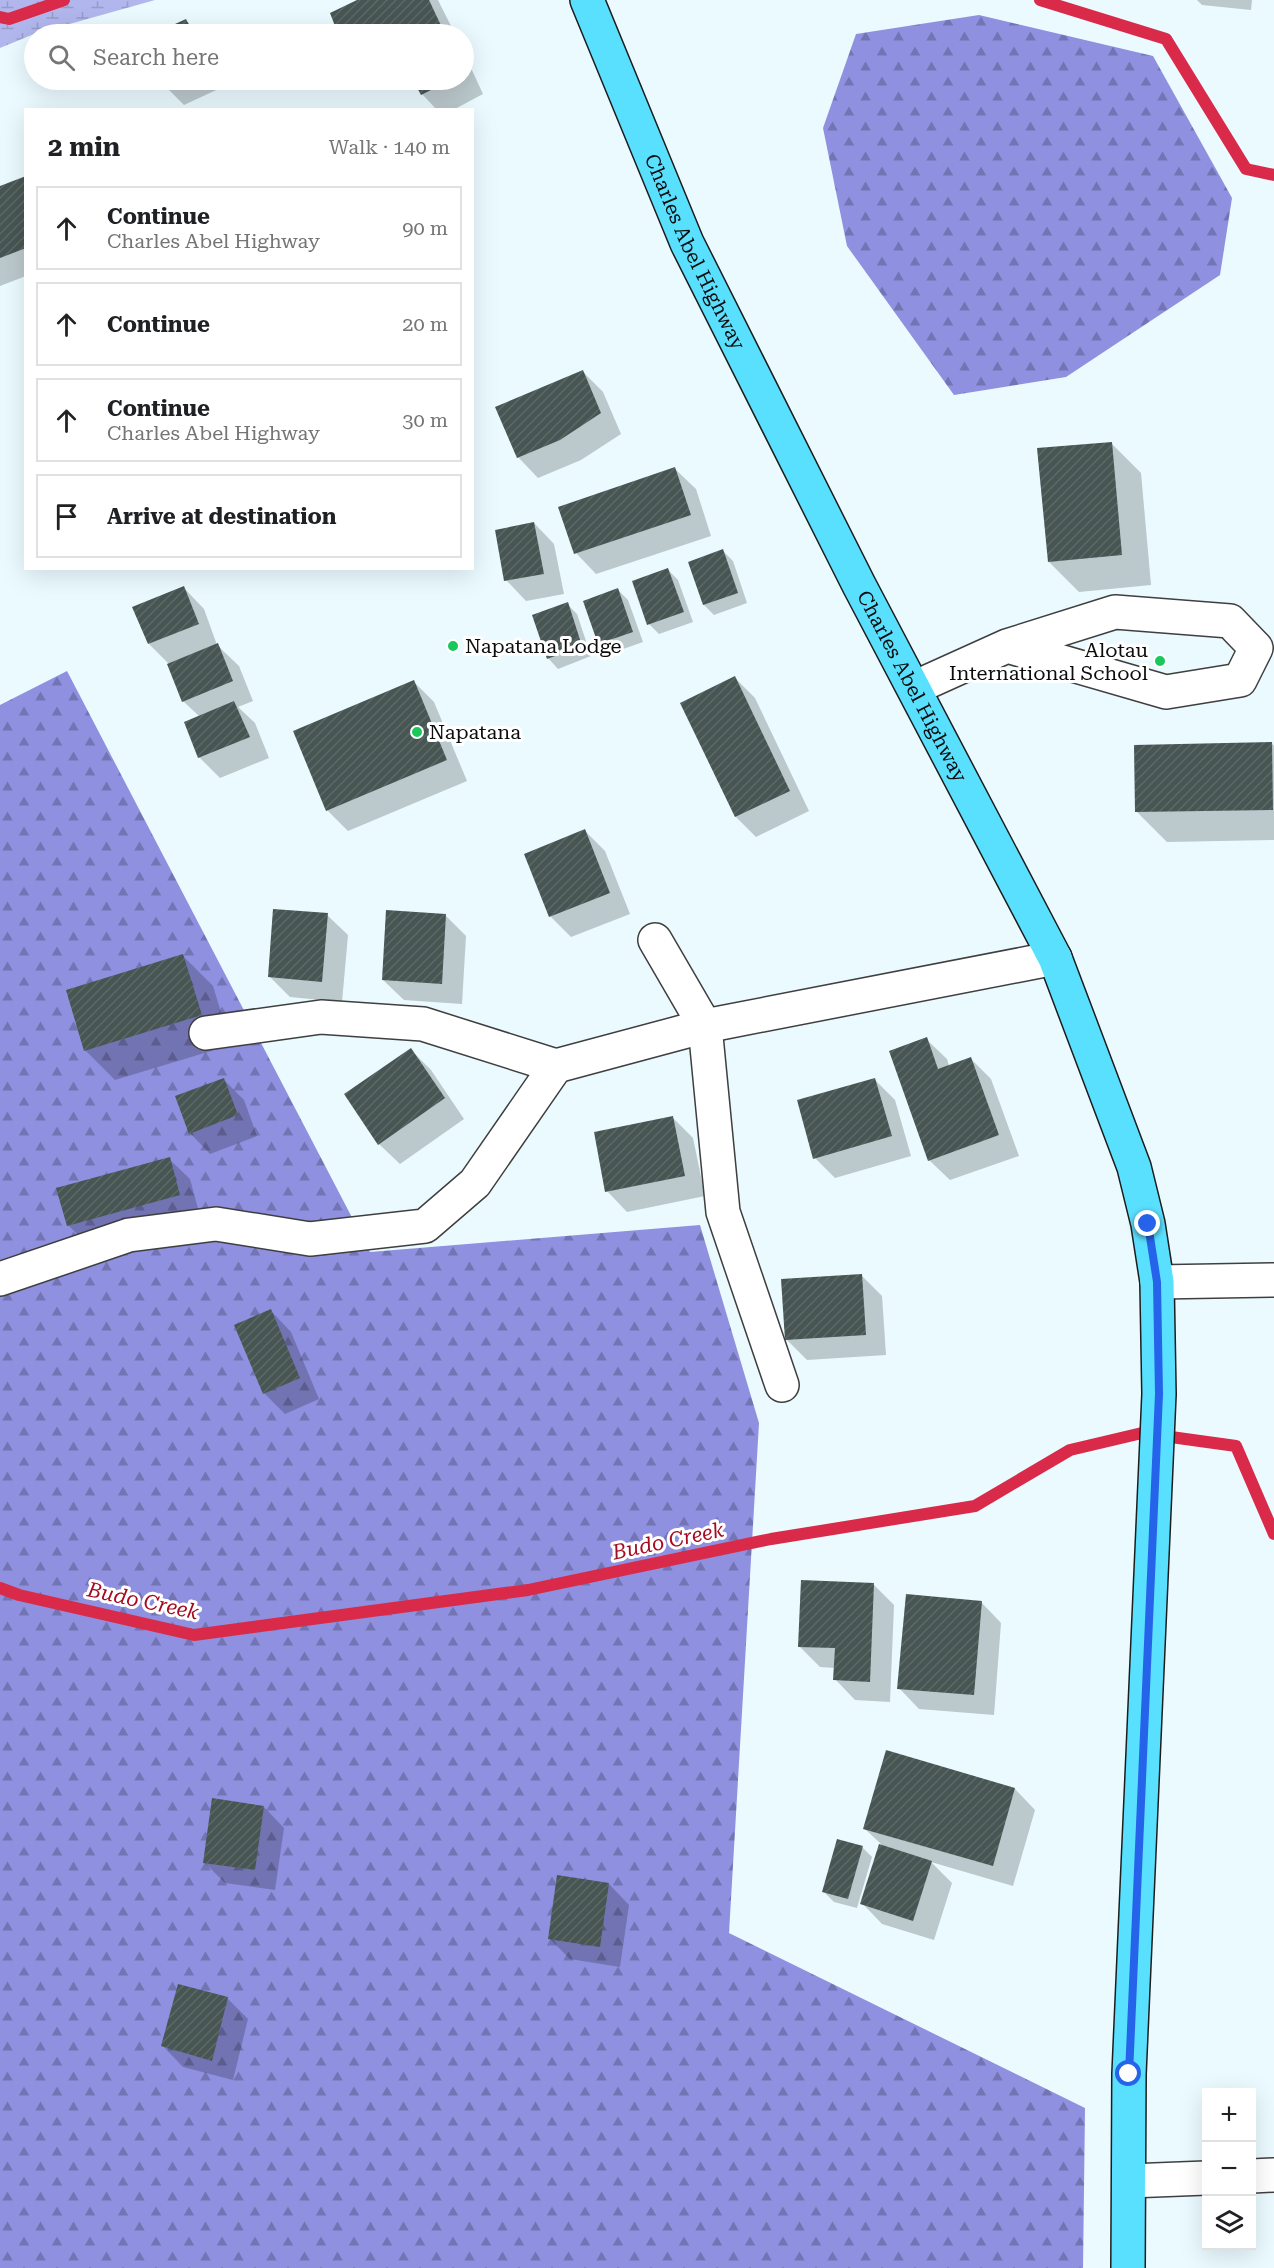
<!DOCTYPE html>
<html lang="en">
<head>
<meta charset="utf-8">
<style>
  :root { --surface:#fff; --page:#f2f2f2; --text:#202124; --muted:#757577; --line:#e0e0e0 }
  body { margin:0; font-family:"Roboto Serif",serif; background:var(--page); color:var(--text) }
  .controls { position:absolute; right:18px; bottom:18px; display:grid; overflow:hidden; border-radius:0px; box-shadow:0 6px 24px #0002 }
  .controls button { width:54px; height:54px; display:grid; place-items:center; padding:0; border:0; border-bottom:2px solid var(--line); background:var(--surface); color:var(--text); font:30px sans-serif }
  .stop { position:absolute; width:18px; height:18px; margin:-14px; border:4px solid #2563eb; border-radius:50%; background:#fff }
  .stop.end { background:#2563eb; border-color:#fff; box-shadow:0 2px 6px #0008 }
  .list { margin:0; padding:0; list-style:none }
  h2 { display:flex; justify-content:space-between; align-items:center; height:78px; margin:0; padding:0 24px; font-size:26px }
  h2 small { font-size:20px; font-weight:400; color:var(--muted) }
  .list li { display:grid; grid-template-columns:39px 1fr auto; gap:18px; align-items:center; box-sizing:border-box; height:84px; margin:0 12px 12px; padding:0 12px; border:2px solid var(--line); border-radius:0px }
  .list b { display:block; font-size:22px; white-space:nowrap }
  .list p { margin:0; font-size:20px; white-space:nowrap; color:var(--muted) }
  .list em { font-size:20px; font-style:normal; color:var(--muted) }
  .icon { flex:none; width:33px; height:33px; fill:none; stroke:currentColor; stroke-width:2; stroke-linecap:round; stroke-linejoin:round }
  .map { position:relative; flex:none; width:1274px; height:2268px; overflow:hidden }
  .search { position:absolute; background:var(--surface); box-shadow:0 6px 24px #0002; left:24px; top:24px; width:450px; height:66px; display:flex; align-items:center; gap:15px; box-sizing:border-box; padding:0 21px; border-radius:33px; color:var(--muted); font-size:22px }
  .panel { position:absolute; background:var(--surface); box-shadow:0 6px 24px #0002; left:24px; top:108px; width:450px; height:462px; border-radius:0px }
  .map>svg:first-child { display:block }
  .forest { fill:url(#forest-firs) }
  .wetland { fill:url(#wetland-marsh) }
  .shadow { fill:#0003 }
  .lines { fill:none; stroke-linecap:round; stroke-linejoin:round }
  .stream { stroke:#d92b49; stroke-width:12 }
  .building { fill:url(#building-hatch) }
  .minor-casing { stroke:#3f3f3f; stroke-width:36 }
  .major-casing { stroke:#1d1d1d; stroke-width:36 }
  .minor { stroke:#fff; stroke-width:33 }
  .major { stroke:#5ae0ff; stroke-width:33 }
  .route { stroke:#2563eb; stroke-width:8 }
  .poi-dot { fill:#19c75b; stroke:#fff; stroke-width:2 }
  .labels { text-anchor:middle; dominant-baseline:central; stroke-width:6; stroke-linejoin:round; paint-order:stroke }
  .street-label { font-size:20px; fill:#0c0c0c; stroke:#fff }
  .poi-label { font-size:20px; fill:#0c0c0c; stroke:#fff; text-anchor:start }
  .water-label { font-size:21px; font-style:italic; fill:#a70b20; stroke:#fff }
</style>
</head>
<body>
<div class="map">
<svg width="1274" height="2268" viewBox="0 0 1274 2268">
  <defs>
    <pattern id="forest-firs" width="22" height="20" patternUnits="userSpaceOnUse" patternTransform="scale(1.5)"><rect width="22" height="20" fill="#8f90df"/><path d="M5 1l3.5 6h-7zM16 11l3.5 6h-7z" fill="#7374b3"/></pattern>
    <pattern id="wetland-marsh" width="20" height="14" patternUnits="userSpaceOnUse" patternTransform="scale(1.5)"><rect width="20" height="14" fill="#b1b6ed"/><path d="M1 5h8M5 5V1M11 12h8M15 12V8" fill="none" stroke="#979bca"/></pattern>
    <pattern id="building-hatch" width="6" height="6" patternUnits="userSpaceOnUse" patternTransform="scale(1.5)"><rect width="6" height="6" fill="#475553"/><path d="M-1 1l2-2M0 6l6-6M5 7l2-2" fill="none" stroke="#5d6867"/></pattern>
  </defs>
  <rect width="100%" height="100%" fill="#eafaff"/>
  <g class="forest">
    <path d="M979,15L1153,56L1232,198L1220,275L1066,377L954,395L847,246L823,128L856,34Z"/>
    <path d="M67,671L370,1252L700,1225L759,1423L729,1933L1085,2108L1083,2268H0V705Z"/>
  </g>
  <path class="wetland" d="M0,0H155L34,34L0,48Z"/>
  <g class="shadow">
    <path d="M361,0H438L455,34H340L332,14Z"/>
    <path d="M1197,0H1252L1251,10L1202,5Z"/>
    <path d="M186,21L200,34H157Z"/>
    <path d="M464,53L483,94L453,110H437L422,94L415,80H464Z"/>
    <path d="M161,80H224L227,85L184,105L164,85Z"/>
    <path d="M365,80H396L374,88Z"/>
    <path d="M26,178V276L0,286V188Z"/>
    <path d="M583,372L603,392L621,434L581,460L538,478L518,457Z"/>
    <path d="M1111,443L1141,473L1151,585L1079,592L1049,562Z"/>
    <path d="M675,469L696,489L711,536L596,574L576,553Z"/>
    <path d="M534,523L554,544L564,594L526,601L506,580Z"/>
    <path d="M723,551L733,561L747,603L714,615L704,605L689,562Z"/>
    <path d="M668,570L678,580L693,622L659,634L649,624Z"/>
    <path d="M184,588L204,609L217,645L239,666L253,701L238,707L255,723L269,758L220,778L199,757L186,723L200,717L183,701L170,665L149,644Z"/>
    <path d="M618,590L628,600L643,642L609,654L599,644L585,601Z"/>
    <path d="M567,604L577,614L591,656L558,669L548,658Z"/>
    <path d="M735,678L755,698L809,811L756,837L736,817L682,703Z"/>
    <path d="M414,682L434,702L467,781L348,831L327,810Z"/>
    <path d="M1272,743L1274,746V840L1167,842L1137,812Z"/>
    <path d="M585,831L605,851L630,914L571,937L550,916Z"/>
    <path d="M327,915L348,935L342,1002L290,997L269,976Z"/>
    <path d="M446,916L466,936L462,1004L404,1000L383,980Z"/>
    <path d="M183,956L213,986L231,1045L115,1080L85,1050Z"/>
    <path d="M926,1039L947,1059L949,1066L971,1059L991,1079L1019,1156L950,1180L929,1160Z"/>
    <path d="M411,1050L431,1070L464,1119L400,1164L379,1144Z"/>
    <path d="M874,1079L895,1100L911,1156L835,1178L815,1158Z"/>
    <path d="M224,1080L244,1100L257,1136L210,1154L190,1133Z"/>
    <path d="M673,1118L693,1138L705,1196L627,1212L607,1191Z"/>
    <path d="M169,1159L190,1179L200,1216L89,1246L68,1225Z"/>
    <path d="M861,1275L882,1296L886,1355L807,1360L786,1339Z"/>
    <path d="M271,1311L291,1332L319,1399L285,1414L264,1393Z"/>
    <path d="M874,1585L894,1605L890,1702L855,1700L835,1679V1668L820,1667L800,1647Z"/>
    <path d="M981,1602L1001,1623L994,1715L919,1709L899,1688Z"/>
    <path d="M1015,1789L1035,1810L1013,1886L931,1862L952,1883L934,1940L882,1924L862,1903L881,1844L865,1829Z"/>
    <path d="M264,1807L284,1828L275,1890L225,1883L204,1862Z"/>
    <path d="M862,1847L872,1857L857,1908L834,1902L824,1892Z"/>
    <path d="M609,1884L629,1905L620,1967L570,1959L550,1939Z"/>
    <path d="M179,1986L228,1999L248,2019L233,2080L183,2067L163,2046Z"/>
  </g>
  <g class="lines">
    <g class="stream">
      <path d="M1040,0L1166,39L1246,169L1274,175"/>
      <path d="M0,17L9,19L64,0"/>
      <path d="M0,1588L19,1595L194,1635L528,1590L771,1539L975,1506L1070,1450L1142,1433L1236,1446L1274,1534"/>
    </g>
  </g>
  <g class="building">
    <path d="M357,0H429L445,34H338L330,13Z"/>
    <path d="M186,19L194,34H153Z"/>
    <path d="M160,80H175L163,86Z"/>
    <path d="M413,80H451L421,95Z"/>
    <path d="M26,176V248L0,258V186Z"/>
    <path d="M583,370L601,413L560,440L517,458L495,407Z"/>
    <path d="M1112,442L1122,555L1048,562L1037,448Z"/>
    <path d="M675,467L691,515L574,554L558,507Z"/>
    <path d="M534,522L544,574L504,581L495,530Z"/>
    <path d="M723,549L738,593L703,605L688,562Z"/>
    <path d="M668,568L684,612L647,625L632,581Z"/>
    <path d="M184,586L199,624L148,644L132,607Z"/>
    <path d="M618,588L633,632L598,644L583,601Z"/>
    <path d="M568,602L582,646L547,659L532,615Z"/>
    <path d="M218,643L233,681L182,702L167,664Z"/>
    <path d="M735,676L790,791L735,817L680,703Z"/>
    <path d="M414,680L447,760L326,811L293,731Z"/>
    <path d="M234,701L250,737L198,758L184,722Z"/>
    <path d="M1272,742L1273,810L1135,812L1134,745Z"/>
    <path d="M585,829L610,893L549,917L524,854Z"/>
    <path d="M273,909L328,913L322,982L268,977Z"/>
    <path d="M386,910L446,914L442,984L382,980Z"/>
    <path d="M183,954L202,1015L84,1051L66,990Z"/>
    <path d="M927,1037L938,1069L971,1057L999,1135L928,1161L889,1051Z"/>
    <path d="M411,1048L445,1098L378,1145L344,1094Z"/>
    <path d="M224,1078L238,1115L189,1134L175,1096Z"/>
    <path d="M875,1078L892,1136L813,1159L797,1100Z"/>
    <path d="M673,1116L685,1176L605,1192L594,1132Z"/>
    <path d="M170,1157L180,1195L67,1226L56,1188Z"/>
    <path d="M862,1274L866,1335L785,1340L781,1279Z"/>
    <path d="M271,1309L300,1378L263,1394L234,1325Z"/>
    <path d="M801,1580L874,1583L870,1682L833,1680L835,1648L798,1647Z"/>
    <path d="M906,1594L982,1601L974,1695L897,1689Z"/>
    <path d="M886,1750L1015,1788L993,1866L863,1829Z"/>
    <path d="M212,1798L264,1806L255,1870L203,1863Z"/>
    <path d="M837,1839L863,1846L848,1899L822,1892Z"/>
    <path d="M879,1844L932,1861L913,1921L860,1904Z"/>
    <path d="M557,1875L609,1883L600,1947L548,1939Z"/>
    <path d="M178,1984L228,1997L212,2061L161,2046Z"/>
  </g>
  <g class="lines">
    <g class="minor-casing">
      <g id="minor">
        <path d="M914,688L1007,646L1115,612L1230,621L1256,648L1240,680L1166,692L1007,646"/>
        <path d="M655,940L705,1026L723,1212L782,1385"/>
        <path d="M206,1033L321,1017L423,1024L556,1066L705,1026L1055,958"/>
        <path d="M0,1279L129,1235L216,1224L310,1239L425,1226L475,1183L556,1066"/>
        <path d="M1157,1282L1274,1280"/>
        <path d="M1252,2176L1274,2175"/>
        <path d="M1129,2181L1206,2178"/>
      </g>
    </g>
    <g class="major-casing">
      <g id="major">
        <path id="s1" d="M587,0L687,243L859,585L1055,958L1134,1167L1148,1224L1157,1282L1159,1394L1129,2074L1128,2268"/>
      </g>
    </g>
    <use href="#minor" class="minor"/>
    <use href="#major" class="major"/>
  </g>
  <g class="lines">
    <path class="route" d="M1129,2074L1159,1394L1157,1282L1148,1224"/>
  </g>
  <g class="poi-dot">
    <circle cx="453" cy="646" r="6"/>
    <circle cx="1160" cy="661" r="6"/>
    <circle cx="417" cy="732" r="6"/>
  </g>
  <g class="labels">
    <g class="street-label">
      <text stroke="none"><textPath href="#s1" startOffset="274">Charles Abel Highway</textPath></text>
      <text stroke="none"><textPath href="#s1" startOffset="760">Charles Abel Highway</textPath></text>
    </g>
    <g class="poi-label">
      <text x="465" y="646">Napatana Lodge</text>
      <text x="1148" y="650" text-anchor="end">Alotau<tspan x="1148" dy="23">International School</tspan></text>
      <text x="429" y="732">Napatana</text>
    </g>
    <g class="water-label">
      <text transform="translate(668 1541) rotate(-12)">Budo Creek</text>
      <text transform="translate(143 1601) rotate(12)">Budo Creek</text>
    </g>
  </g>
</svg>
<div class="controls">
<button>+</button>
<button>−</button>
<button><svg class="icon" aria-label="layers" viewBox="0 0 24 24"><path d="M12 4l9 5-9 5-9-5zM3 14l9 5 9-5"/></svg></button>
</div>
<div class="stop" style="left:1129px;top:2074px"></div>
<div class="stop end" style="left:1148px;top:1224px"></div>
<div class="search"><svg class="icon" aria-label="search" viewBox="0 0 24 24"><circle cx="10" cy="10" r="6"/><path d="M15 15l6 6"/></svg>Search here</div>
<section class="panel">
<h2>2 min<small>Walk · 140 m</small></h2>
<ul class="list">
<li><svg class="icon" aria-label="ahead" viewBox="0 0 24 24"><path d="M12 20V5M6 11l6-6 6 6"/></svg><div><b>Continue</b><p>Charles Abel Highway</p></div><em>90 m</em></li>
<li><svg class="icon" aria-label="ahead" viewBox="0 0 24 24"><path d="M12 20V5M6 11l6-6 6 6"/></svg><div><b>Continue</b></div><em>20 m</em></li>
<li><svg class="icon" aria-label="ahead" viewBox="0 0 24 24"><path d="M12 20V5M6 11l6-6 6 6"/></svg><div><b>Continue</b><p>Charles Abel Highway</p></div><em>30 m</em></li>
<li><svg class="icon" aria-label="arrive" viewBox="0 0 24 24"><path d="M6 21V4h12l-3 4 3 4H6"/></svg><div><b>Arrive at destination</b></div></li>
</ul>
</section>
</div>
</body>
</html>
